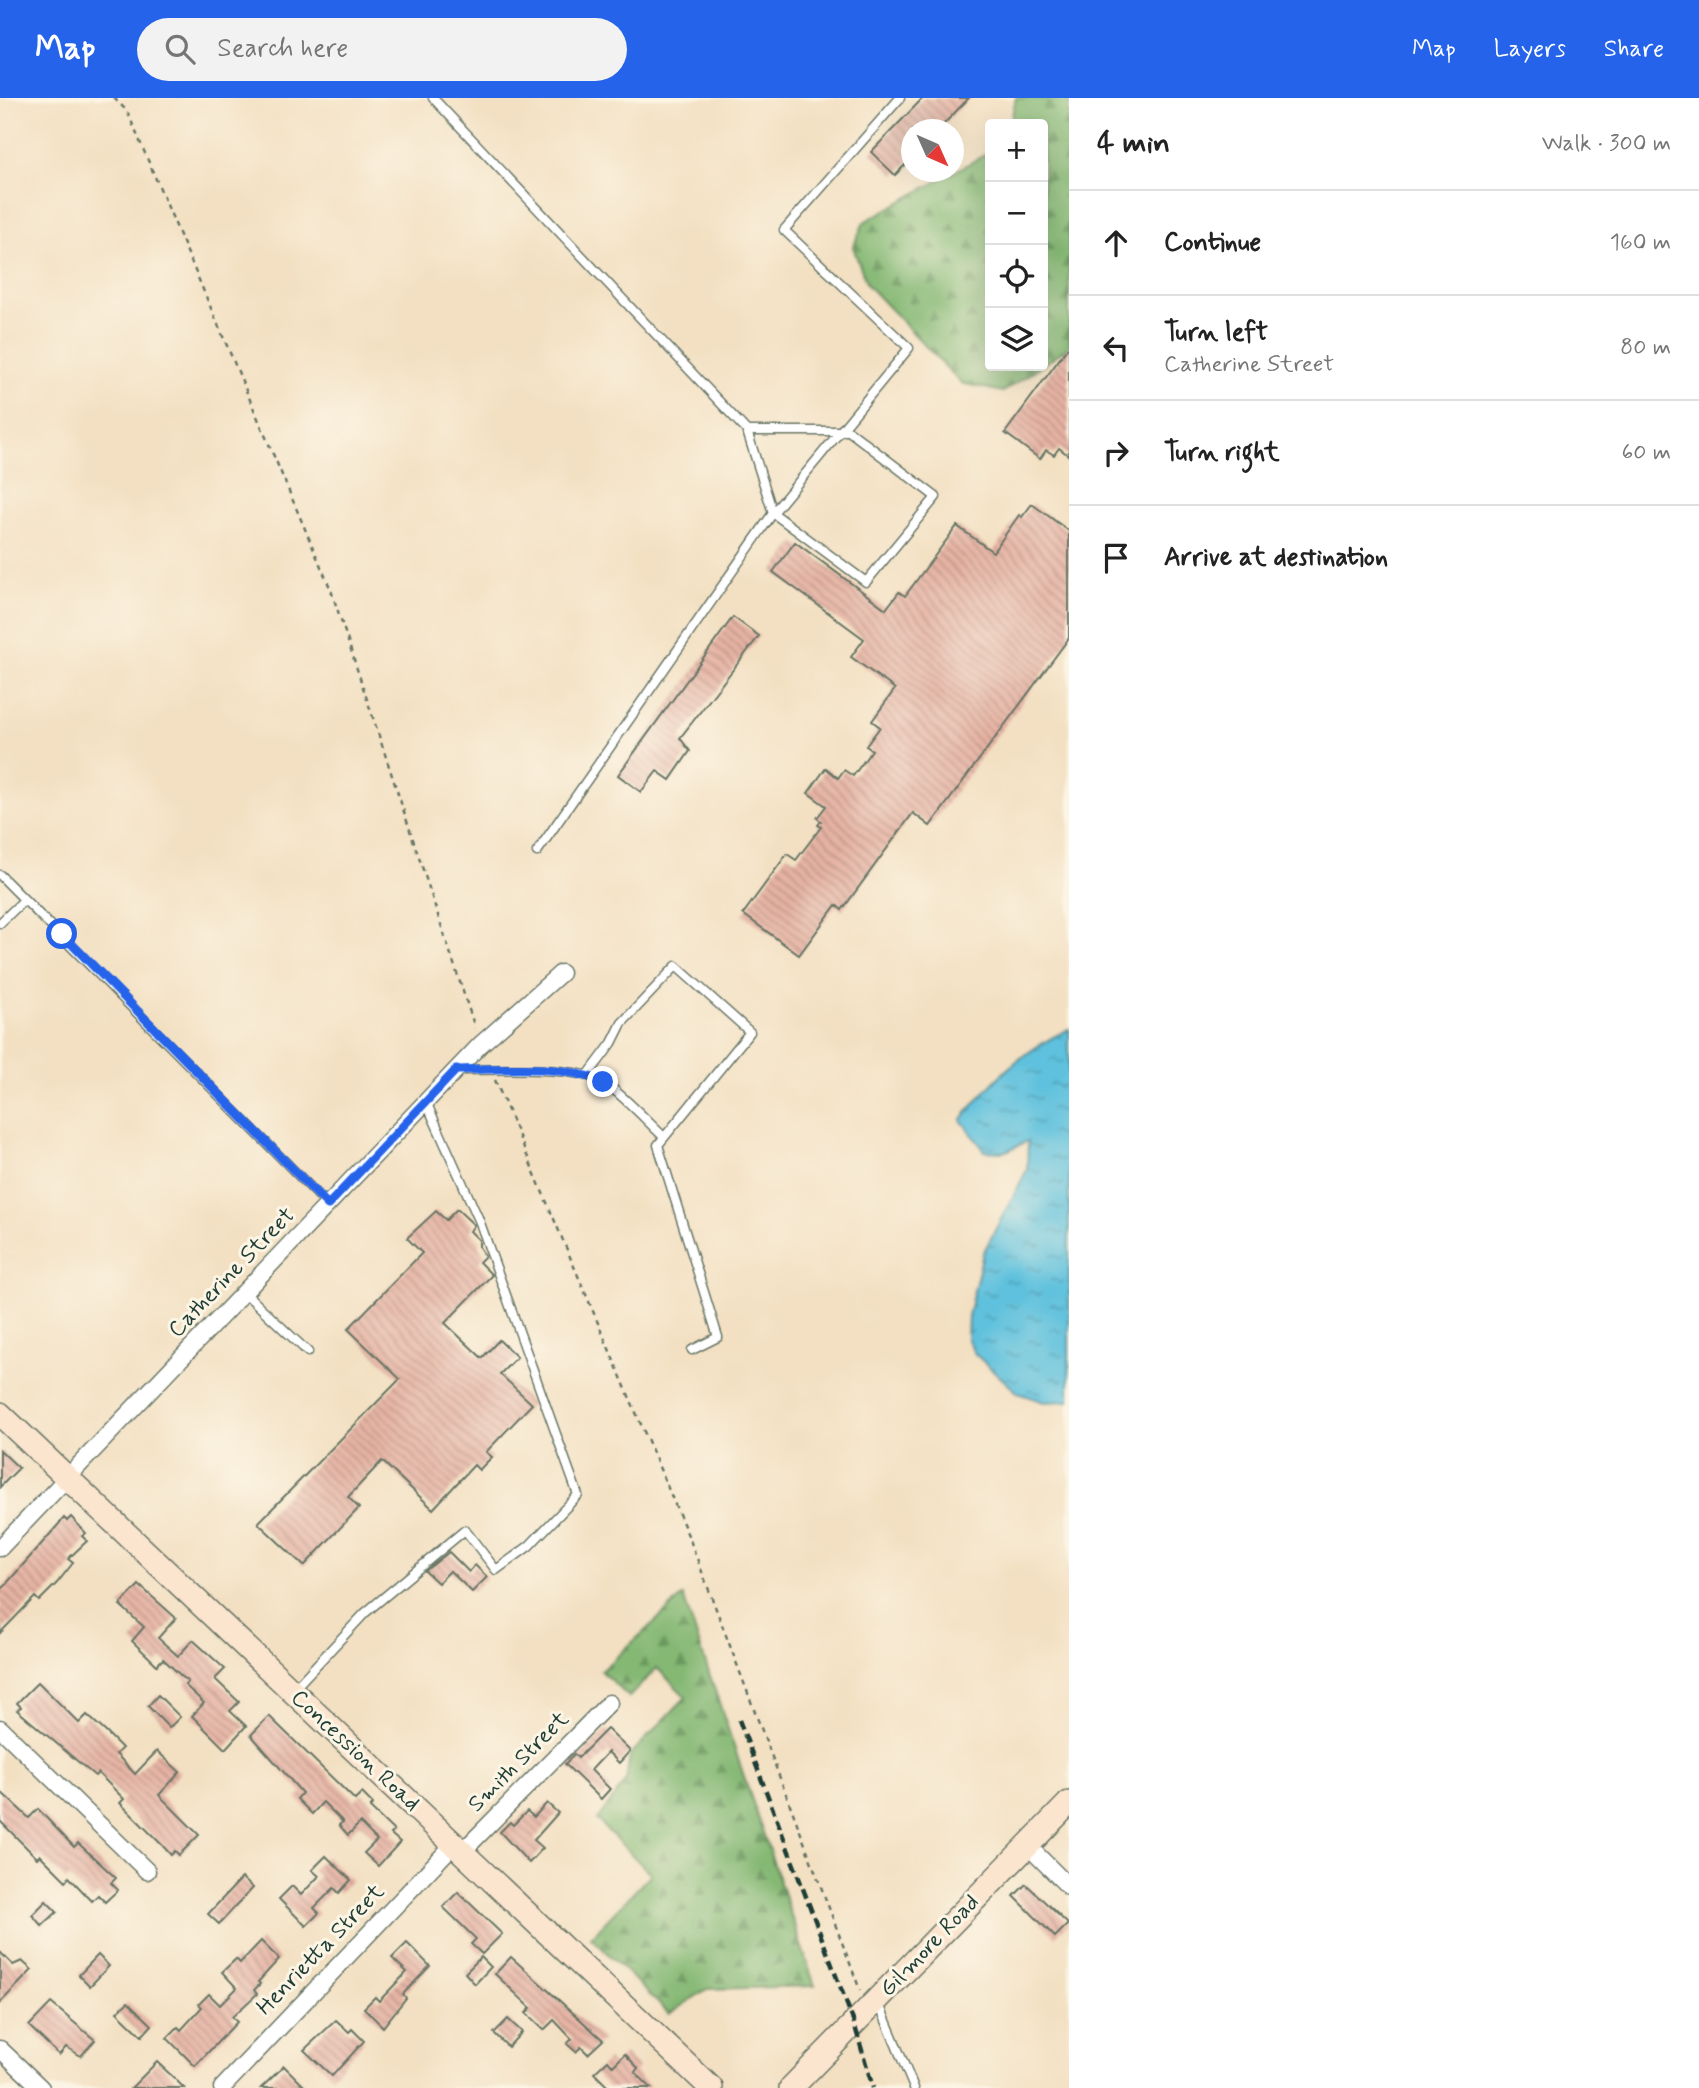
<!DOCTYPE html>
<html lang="en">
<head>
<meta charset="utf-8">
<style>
  :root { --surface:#fff; --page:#f2f2f2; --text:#222; --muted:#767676; --line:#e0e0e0; --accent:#2563eb }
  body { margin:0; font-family:Mynerve,sans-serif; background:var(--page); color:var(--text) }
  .controls { position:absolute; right:21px; top:21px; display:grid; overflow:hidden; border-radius:7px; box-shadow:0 7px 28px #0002 }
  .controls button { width:63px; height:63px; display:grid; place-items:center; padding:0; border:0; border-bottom:2px solid var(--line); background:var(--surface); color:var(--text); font:35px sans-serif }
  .compass { position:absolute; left:901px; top:21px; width:63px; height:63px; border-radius:50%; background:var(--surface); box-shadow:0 7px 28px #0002; rotate:135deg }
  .stop { position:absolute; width:21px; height:21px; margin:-16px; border:5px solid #2563eb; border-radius:50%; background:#fff }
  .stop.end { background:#2563eb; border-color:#fff; box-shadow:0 2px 7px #0008 }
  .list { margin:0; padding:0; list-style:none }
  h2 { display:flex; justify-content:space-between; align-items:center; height:91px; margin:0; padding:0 28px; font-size:30px }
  h2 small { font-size:23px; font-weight:400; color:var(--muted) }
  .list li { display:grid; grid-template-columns:46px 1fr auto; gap:21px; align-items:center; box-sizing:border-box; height:105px; padding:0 28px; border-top:2px solid var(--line) }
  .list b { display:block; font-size:26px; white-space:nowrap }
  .list p { margin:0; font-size:23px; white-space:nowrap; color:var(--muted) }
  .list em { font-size:23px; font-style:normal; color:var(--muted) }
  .icon { flex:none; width:38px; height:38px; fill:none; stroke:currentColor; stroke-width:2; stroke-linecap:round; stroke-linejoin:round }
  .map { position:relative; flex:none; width:1069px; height:1990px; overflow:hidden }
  header { display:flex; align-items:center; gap:42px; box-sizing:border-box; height:98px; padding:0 35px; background:var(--accent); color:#fff }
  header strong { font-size:33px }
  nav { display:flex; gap:38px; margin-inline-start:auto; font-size:24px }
  .search { width:490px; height:63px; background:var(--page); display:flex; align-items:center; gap:18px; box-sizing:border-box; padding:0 24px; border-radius:38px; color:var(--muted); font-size:26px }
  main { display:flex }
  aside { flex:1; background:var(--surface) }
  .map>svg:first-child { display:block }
  .forest { fill:url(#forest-firs); stroke:#527a54; stroke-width:2 }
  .water { fill:url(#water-ripples); stroke:#3f7f88; stroke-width:2 }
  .building { fill:url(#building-back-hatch) }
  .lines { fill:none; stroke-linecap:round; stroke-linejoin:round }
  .lane-casing { stroke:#697666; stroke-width:11 }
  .street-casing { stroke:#697666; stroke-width:19 }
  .secondary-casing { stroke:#697666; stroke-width:26 }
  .path { stroke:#697666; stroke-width:2.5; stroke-dasharray:5 5; stroke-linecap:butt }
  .lane { stroke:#fff; stroke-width:8 }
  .street { stroke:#fff; stroke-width:16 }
  .secondary { stroke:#fce5cf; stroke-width:23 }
  .rail { stroke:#1f3d34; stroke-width:4.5; stroke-dasharray:10 5; stroke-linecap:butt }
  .route { stroke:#2563eb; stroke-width:9 }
  .labels { text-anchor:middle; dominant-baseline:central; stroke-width:6; stroke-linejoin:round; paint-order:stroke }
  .street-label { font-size:23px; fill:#1f3d34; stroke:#fcf5e5 }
</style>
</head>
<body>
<header>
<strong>Map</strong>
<div class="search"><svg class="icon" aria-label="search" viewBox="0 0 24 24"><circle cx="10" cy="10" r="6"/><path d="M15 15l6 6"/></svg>Search here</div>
<nav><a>Map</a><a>Layers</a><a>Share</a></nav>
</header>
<main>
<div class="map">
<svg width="1069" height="1990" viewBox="0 0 1069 1990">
  <defs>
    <pattern id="forest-firs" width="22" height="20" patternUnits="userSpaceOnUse" patternTransform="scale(1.75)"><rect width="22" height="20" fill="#84b873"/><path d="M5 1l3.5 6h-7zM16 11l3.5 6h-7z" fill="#6b975f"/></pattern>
    <pattern id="water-ripples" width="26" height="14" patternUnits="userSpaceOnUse" patternTransform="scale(1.75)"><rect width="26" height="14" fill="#5fc1dd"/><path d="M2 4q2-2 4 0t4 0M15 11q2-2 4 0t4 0" fill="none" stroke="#4e9eb4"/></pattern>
    <pattern id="building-back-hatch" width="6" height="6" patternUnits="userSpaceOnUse" patternTransform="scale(1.75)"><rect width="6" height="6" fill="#e6b2a3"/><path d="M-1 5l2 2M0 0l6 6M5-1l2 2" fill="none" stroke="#ba9286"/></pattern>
  </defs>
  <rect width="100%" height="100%" fill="#fcf5e5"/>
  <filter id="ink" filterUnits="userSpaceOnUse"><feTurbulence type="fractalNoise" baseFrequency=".0143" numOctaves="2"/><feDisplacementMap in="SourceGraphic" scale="14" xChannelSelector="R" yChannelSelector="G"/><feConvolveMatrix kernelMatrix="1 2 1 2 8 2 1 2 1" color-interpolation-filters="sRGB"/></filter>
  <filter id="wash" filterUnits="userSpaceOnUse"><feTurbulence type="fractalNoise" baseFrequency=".00686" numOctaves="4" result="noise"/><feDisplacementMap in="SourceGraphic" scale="28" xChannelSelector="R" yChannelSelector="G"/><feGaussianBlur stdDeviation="1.57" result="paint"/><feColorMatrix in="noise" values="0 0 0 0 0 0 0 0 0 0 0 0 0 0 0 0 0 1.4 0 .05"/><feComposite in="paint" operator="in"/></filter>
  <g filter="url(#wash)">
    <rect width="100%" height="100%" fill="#f3e0c2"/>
    <g class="forest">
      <path d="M1016,0H1069V248L1043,267V26H1010Z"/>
      <path d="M990,54V268H1041L1003,294L961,285L867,187L853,149L864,124Z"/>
      <path d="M683,1498L815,1888L707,1891L669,1916L591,1839L651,1776L597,1722L626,1682L630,1657L686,1599L657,1570L629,1599L601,1573Z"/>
    </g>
    <path class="water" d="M1069,931V1303L1044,1304L1018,1295L975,1256L967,1240L968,1218L983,1155L1027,1072L1028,1043L1004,1054L985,1053L961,1022C994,980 1021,954 1069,931Z"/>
    <g id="blocks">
      <g class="building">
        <path d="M923,0H969L938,32H912V60L895,77L871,54Z"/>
        <path d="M1069,248V358L1059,350L1054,357L1046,352L1040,361L1005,335Z"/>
        <path d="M1032,406L1069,433V540L930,728L913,715L842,812L836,807L799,857L743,816L787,756L796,762L821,729L818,727L821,723L817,720L826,708L808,695L826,670L838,680L844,672L853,678L872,652L866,648L880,629L872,623L895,591L851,559L864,541L773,474L795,444L886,511L899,494L905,498L957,428L993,454L1019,417L1022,419Z"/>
        <path d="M733,519L759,538L680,640L690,653L670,682L657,673L641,694L618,677Z"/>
        <path d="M457,1111L474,1127L470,1133L479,1142V1149L485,1158L479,1164L492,1177L445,1225L482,1260L499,1242L517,1259L500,1276L532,1306L486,1354L492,1359L479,1372L474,1367L433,1411L382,1363L348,1399L359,1410L304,1468L258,1425L400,1281L348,1231L422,1155L407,1140L436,1113L446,1122Z"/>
        <path d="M0,1352L19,1370L0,1389Z"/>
        <path d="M71,1419L86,1435L82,1438L87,1443L68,1461L73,1465L57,1485L39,1503L35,1499L0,1535V1493L58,1427L64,1420L67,1423Z"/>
        <path d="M449,1454L469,1474L475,1467L487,1479L472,1494L450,1473L438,1485L425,1473Z"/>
        <path d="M139,1487L176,1520L158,1540L178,1558L193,1542L225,1571L215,1581L239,1604L230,1613L246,1628L225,1651L192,1618L204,1605L185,1587L188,1584L163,1561L157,1567L132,1543L144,1529L120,1507Z"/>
        <path d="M38,1584L79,1625L87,1617L107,1635L122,1650L116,1656L135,1676L157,1653L180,1674L159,1697L199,1737L179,1757L175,1753L171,1757L162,1747L120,1705L124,1701L98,1675L95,1678L17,1612L21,1609L17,1605Z"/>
        <path d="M158,1597L180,1619L169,1630L148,1608Z"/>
        <path d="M269,1618L355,1702L362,1695L373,1706L370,1710L394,1733L391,1736L400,1744L378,1768L364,1755L377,1742L360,1725L348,1737L339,1727L343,1724L323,1704L312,1716L297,1701L302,1695L251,1637Z"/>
        <path d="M607,1631L630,1653L619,1665L608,1654L591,1672L610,1691L601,1701L565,1666L574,1656L578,1660Z"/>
        <path d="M0,1693L29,1720L38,1711L74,1749L78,1745L116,1780L111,1785L118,1792L105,1804L98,1797L92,1803L69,1779L66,1783L40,1757L37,1760L0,1723Z"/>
        <path d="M547,1705L558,1715L534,1742L543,1750L529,1765L500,1734L510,1724L513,1727L527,1713L534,1719Z"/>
        <path d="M326,1758L351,1782L339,1795L334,1790L314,1810L319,1815L306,1828L279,1801L292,1788L301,1797L319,1778L312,1772Z"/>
        <path d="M242,1780L253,1790L219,1826L208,1816Z"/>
        <path d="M1026,1786L1068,1826L1055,1839L1014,1798Z"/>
        <path d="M458,1794L502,1836L482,1856L471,1846L476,1841L443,1809Z"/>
        <path d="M46,1803L57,1814L42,1828L32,1817Z"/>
        <path d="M261,1843L279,1861L258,1884L260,1886L254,1892L257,1896L232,1919L237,1924L195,1968L167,1940L178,1929L181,1932L202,1909L199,1906L209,1896L220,1907L237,1890L222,1874L236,1861L240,1865Z"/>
        <path d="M407,1845L430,1868L403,1896L406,1900L383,1929L364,1910L375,1899L379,1903L407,1874L392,1860Z"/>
        <path d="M0,1854L13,1867L22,1863L32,1872L0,1905Z"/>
        <path d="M98,1857L109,1868L90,1888L79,1877Z"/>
        <path d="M481,1859L491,1869L475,1886L465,1875Z"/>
        <path d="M511,1859L603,1942L588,1956L581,1949L576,1954L567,1946L572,1941L554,1922L544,1932L526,1915L531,1910L495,1876Z"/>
        <path d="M128,1904L152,1927L142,1938L117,1914Z"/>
        <path d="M51,1905L95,1942L81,1958L66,1949L59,1957L29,1928Z"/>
        <path d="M508,1921L522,1934L508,1949L494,1935Z"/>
        <path d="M336,1922L349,1934L352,1931L364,1943L332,1978L304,1952Z"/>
        <path d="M625,1956L638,1970L635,1974L651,1990H609L594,1975L608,1962L613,1968Z"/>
        <path d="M157,1964L174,1980L184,1990H131Z"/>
        <path d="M284,1968L306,1990H261Z"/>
      </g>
    </g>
  </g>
  <g filter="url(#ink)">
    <use href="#blocks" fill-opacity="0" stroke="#697666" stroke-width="2"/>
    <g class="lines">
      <g class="lane-casing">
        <g id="lane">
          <path d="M433,0L747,333L773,415L866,484L936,399L849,333H747"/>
          <path d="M537,754L773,415L909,250L784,132L900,0"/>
          <path d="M0,777L328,1107"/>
          <path d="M0,825L24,802"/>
          <path d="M459,972C492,972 577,967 604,984C625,999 645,1021 664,1039"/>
          <path d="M588,977L612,945L622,925L676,868L750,934L658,1047L718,1239L692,1252"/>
          <path d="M245,1195L308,1254"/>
          <path d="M293,1592L365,1515L465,1432L496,1472L529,1448L578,1397L479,1122L426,1004"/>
          <path d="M879,1906L914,1990"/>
        </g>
      </g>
      <g class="street-casing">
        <g id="street">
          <path d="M0,1450L480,947L561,875"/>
          <path d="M0,1630L147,1773"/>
          <path d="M1028,1748L1069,1789"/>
          <path d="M462,1754L609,1605"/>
          <path d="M0,1951L41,1990"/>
          <path d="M222,1990L454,1746"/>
        </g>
      </g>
      <g class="secondary-casing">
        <g id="secondary">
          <path d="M0,1316L711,1990"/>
          <path d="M791,1990L1069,1705"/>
        </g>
      </g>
      <g class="path">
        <path d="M114,0L127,13L331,492L475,930"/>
        <path d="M495,982L690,1442L860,1892"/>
      </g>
      <use href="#lane" class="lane"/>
      <use href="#street" class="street"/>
      <use href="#secondary" class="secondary"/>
      <path class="rail" d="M739,1622L854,1925L873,1990"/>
    </g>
  </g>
  <g class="lines" filter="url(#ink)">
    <path class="route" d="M62,836L328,1107L456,972C503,971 559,965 603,984"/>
  </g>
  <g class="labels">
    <g class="street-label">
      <text transform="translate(232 1175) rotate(-46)">Catherine Street</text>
      <text transform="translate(355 1653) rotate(43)">Concession Road</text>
      <text transform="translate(519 1664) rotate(-45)">Smith Street</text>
      <text transform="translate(930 1848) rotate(-46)">Gilmore Road</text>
      <text transform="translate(321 1852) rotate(-46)">Henrietta Street</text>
    </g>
  </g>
</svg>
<div class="controls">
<button>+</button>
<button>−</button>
<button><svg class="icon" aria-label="locate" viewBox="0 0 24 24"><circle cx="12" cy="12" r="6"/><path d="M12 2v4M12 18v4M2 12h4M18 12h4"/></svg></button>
<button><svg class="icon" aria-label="layers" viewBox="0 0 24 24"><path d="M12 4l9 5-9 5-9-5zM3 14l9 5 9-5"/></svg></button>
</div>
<svg class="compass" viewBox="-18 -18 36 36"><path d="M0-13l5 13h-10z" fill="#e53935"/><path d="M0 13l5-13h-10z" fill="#767676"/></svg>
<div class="stop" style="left:62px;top:836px"></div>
<div class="stop end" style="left:603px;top:984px"></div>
</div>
<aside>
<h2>4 min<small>Walk · 300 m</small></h2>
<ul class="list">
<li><svg class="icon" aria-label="ahead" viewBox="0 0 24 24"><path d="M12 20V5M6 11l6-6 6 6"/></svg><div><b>Continue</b></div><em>160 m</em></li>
<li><svg class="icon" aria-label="left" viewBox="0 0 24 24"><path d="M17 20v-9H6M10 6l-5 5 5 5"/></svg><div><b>Turn left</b><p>Catherine Street</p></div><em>80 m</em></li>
<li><svg class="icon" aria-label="right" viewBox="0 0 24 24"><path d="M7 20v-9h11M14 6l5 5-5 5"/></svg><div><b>Turn right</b></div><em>60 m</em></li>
<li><svg class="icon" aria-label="arrive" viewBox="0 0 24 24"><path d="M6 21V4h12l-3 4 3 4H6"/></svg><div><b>Arrive at destination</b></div></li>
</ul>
</aside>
</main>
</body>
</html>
